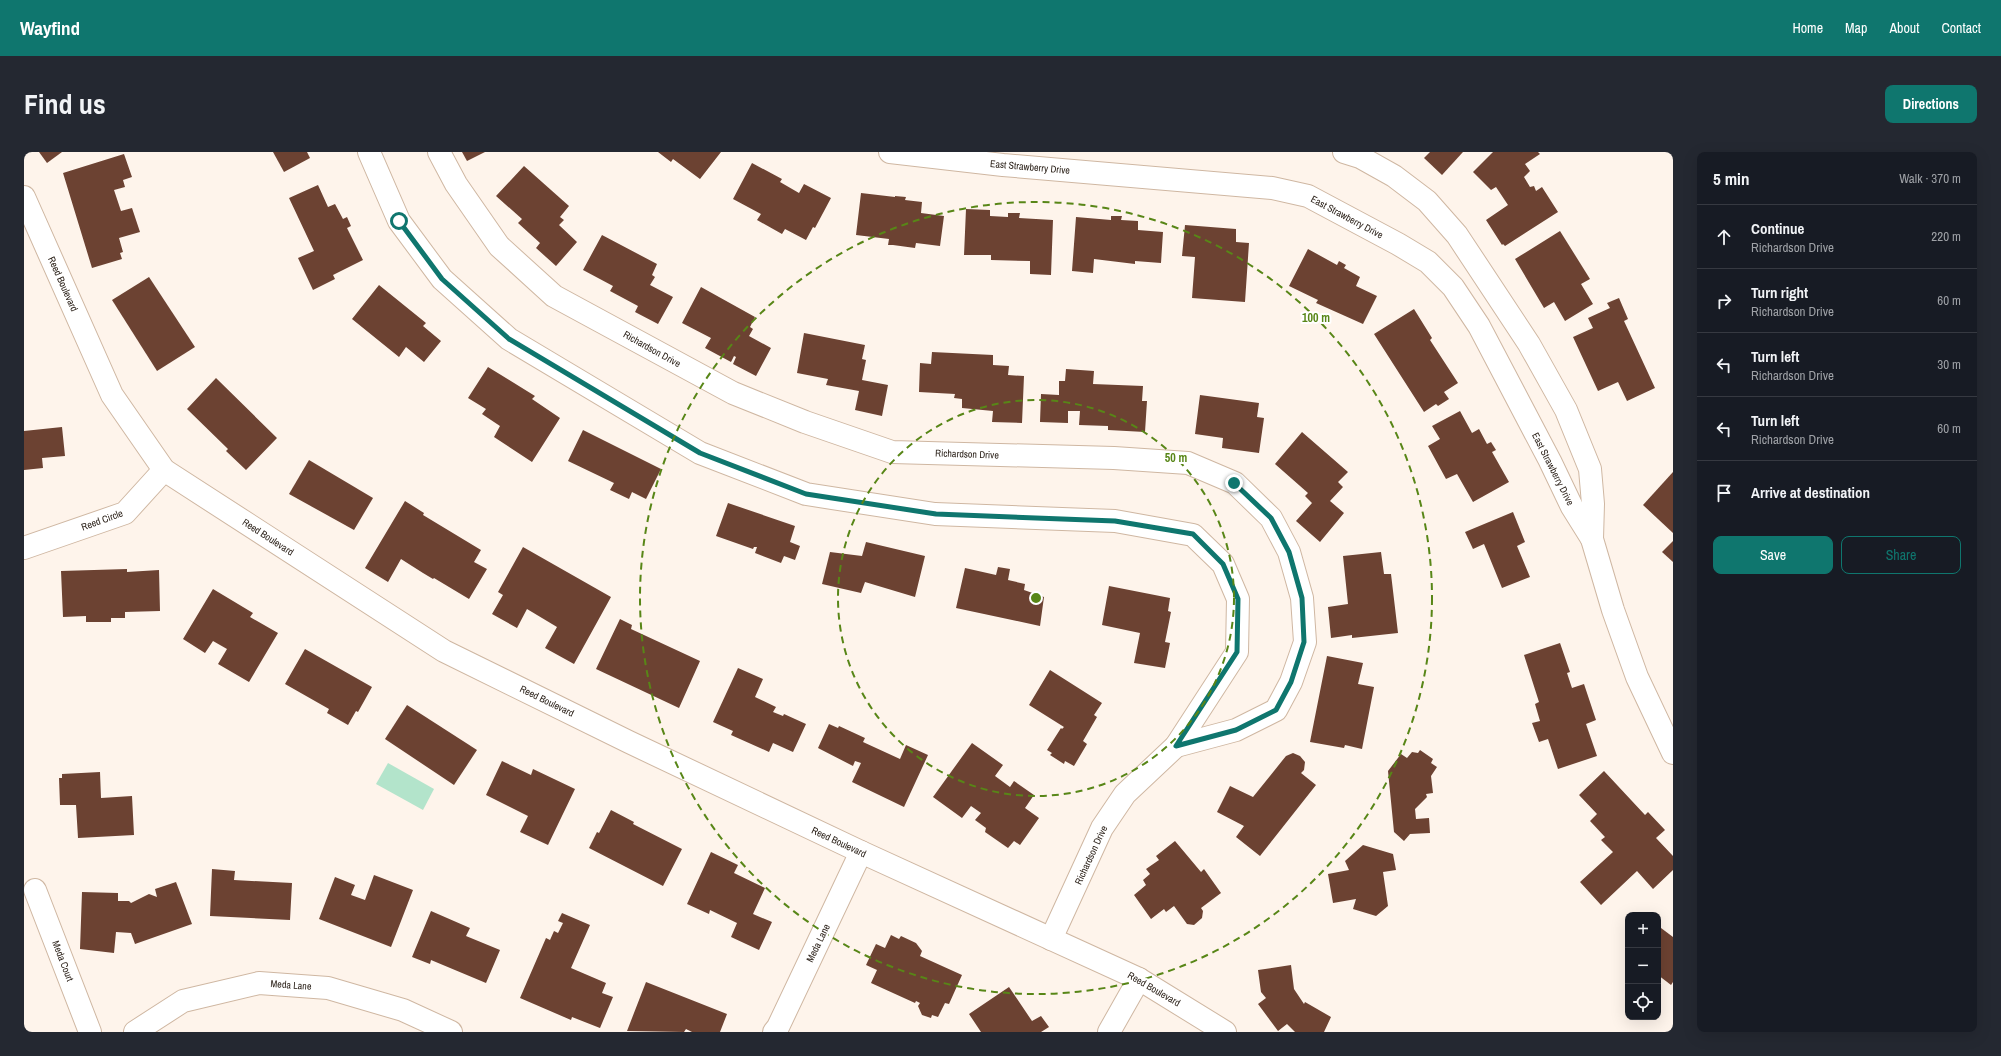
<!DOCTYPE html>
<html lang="en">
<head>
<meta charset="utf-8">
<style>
  :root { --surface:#171b24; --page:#242831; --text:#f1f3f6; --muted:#9ea1a6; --line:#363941; --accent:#0f766e }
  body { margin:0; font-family:"Archivo Narrow",sans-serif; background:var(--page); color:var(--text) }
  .controls { position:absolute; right:12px; bottom:12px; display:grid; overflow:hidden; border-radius:8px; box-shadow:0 4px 16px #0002 }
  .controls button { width:36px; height:36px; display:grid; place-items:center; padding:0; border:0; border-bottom:1px solid var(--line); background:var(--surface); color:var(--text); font:20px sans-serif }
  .stop { position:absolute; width:12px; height:12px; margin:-9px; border:3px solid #0f766e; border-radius:50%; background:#fff }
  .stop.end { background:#0f766e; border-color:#fff; box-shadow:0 1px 4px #0008 }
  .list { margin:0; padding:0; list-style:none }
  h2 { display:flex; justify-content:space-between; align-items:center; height:52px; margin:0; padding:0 16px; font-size:17px }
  h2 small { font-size:13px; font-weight:400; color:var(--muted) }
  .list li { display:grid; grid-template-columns:26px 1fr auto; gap:12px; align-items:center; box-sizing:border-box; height:64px; padding:0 16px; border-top:1px solid var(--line) }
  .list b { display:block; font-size:15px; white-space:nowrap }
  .list p { margin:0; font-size:13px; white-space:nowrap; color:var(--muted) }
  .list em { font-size:13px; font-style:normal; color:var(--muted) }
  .actions { display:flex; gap:8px; padding:12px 16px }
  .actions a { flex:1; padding:9px 0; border:1px solid var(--accent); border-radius:8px; text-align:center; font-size:14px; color:var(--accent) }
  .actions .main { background:var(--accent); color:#fff }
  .icon { flex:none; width:22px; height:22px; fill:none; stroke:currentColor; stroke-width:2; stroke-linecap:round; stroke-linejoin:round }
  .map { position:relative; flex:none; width:1649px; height:880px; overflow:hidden; border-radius:8px }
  header { display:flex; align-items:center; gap:24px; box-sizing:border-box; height:56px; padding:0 20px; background:var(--accent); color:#fff }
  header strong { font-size:19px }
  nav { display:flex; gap:22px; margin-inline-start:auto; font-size:14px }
  .intro { display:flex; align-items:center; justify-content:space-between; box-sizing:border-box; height:96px; padding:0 24px }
  h1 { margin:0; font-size:28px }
  .button { padding:10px 18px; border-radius:8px; background:var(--accent); color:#fff; font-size:14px; font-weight:700 }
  main { display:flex; gap:24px; padding:0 24px }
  aside { flex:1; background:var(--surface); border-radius:8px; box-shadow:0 4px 16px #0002 }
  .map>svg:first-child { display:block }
  .green { fill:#b3e4cb }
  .building { fill:#6c4232 }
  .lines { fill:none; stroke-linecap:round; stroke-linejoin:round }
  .minor-casing { stroke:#cfb7a2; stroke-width:24 }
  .minor { stroke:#fff; stroke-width:22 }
  .route { stroke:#0f766e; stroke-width:5 }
  .ring { fill:none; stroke:#588617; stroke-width:2; stroke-dasharray:7 5 }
  .labels { text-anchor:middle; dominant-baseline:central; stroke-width:4; stroke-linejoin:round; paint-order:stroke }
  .street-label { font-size:10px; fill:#2e241c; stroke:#fff }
  .centre { fill:#588617; stroke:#fff; stroke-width:2 }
  .ring-label { font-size:12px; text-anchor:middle; font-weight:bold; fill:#588617; stroke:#fff; stroke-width:4; stroke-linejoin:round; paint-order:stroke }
</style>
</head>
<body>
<header>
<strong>Wayfind</strong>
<nav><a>Home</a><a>Map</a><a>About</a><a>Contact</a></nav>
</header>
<div class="intro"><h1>Find us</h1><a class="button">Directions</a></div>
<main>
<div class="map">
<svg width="1649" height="880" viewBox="0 0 1649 880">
  <rect width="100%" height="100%" fill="#fef4eb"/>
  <path class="green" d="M364,611L410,637L399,658L352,632Z"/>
  <g class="building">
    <path d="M15,0H38L23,11Z"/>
    <path d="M249,0H283L286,6L260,20Z"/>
    <path d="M438,0H461L443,9Z"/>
    <path d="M634,0H697L676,27L649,7L647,10Z"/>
    <path d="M1406,0H1439L1418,23L1400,6Z"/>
    <path d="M1469,0H1514L1516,2L1501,12L1506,19L1500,25L1506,35L1510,34L1512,39L1518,35L1534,60L1481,94L1479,92L1478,93L1462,68L1484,53L1472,35L1467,38L1449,20Z"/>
    <path d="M100,2L108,25L99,28L101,35L90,38L97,59L108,56L116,80L95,86L99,100L96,101L98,107L68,116L39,21Z"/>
    <path d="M728,11L758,27L756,30L775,41L780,32L807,46L791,76L789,75L782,88L761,77L758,82L733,68L737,62L709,47Z"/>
    <path d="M500,14L545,54L536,65L540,68L535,73L553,90L532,114L512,96L516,91L494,71L498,67L472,44Z"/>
    <path d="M294,33L304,55L311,52L319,67L323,65L327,74L323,76L339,108L309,123L311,127L289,138L274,106L290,99L265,46Z"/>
    <path d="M837,41L871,45V44L882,45L881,48L898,50L897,61L920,64L916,94L892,91L891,96L869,93H864L865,87L832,83Z"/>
    <path d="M942,57L966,58V64L984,65V61H996L995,66L1029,68L1027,123L1006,122V109L967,108V103H940Z"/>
    <path d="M1087,64H1098L1097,68L1114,69V78L1139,80L1137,111L1111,109V112L1070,107L1069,121L1048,119L1052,65L1087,68Z"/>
    <path d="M1161,73L1212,77V90L1225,91L1221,150L1168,146L1171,105L1158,104Z"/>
    <path d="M1536,79L1566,127L1557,132L1569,152L1541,169L1530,150L1520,156L1491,107Z"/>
    <path d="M578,83L633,112L628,123L631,125L626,133L649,145L634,172L611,160L614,154L586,139L589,134L559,118Z"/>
    <path d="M1284,97L1313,113L1315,109L1322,113L1320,116L1336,125L1332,134L1353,144L1339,172L1292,151L1294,148L1265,134Z"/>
    <path d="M125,125L171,195L133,219L88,148Z"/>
    <path d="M355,133L402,171L399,174L417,189L400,210L382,195L375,205L328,167Z"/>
    <path d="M677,135L731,165L726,175L729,177L725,184L747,196L732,224L709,212L712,205L710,204L707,210L681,196L687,186L658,171Z"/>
    <path d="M1595,146L1604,167L1600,169L1631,236L1603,249L1594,230L1574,239L1549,185L1569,176L1564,166L1586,156L1583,151Z"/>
    <path d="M1390,157L1408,186L1406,188L1434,231L1420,240L1425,247L1414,254L1412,252L1400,260L1350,182Z"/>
    <path d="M780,181L841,193L838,207L842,208L838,228L864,233L858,264L831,258L835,239L802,233L804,227L773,221Z"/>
    <path d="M908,200L969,203V213L985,214L984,223L1000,224L998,271L968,270L969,259L938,256V247L930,246L931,242L895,240L896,211L907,212Z"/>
    <path d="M464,215L511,244L508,247L536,266L508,310L470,285L476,274L458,262L462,257L444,246Z"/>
    <path d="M1042,217L1070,219L1069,232L1119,234L1118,249H1123L1121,280L1084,278V274L1055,273L1056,259H1044V271L1016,270L1017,242L1035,243V229H1041Z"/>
    <path d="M192,226L253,286L222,318L202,299L204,297L163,257Z"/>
    <path d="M1176,243L1235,251L1233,265L1240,266L1235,301L1198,296L1199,286L1171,282Z"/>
    <path d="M1436,259L1448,281L1455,277L1463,292L1467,290L1472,298L1468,300L1485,330L1449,350L1433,322L1422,327L1404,294L1416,287L1408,274Z"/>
    <path d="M38,275L41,304L18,306L19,316L0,318V279Z"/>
    <path d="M559,278L637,317L622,347L608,340L605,347L586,338L590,331L544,309Z"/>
    <path d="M1278,280L1324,320L1314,330L1319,335L1306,349L1320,361L1296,390L1272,369L1288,351L1281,344L1284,341L1251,312Z"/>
    <path d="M285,308L349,346L330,378L265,342Z"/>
    <path d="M1649,320V381L1619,353Z"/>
    <path d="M381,349L400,361L399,363L457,398L450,410L463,417L445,447L410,426L409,427L399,421L377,407L364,430L341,416Z"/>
    <path d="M704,351L771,374L766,390L776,394L771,408L760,404L757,411L731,401L733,395H730L729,397L692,384Z"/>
    <path d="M1489,360L1501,390L1493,394L1506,425L1478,436L1460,392L1449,397L1441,380Z"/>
    <path d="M1649,389V410L1638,400Z"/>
    <path d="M842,390L901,404L891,445L841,430L837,441L798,432L806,400L838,404Z"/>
    <path d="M499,395L587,445L550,512L521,496L533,475L503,457L493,476L468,462L479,443L474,440Z"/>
    <path d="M1357,400L1360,422H1367L1374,481L1328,486V483L1307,486L1304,455L1324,452L1319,404Z"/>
    <path d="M974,415L986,417L984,428L1001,432L1000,438L1020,445L1016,474L932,456L941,416L972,423Z"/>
    <path d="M103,417V420L135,418L136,459L101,460V466H87V470H62V464L39,465L37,419Z"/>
    <path d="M1085,434L1146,446L1144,459L1147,460L1141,490L1146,491L1141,516L1110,511L1116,481L1078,473Z"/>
    <path d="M189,437L229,461L226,465L254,481L225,530L194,512L203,497L189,489L181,501L159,487Z"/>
    <path d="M596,467L608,473L607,477L676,509L655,556L572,517Z"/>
    <path d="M1536,491L1546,520L1543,521L1548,536L1560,532L1572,568L1562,572L1573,604L1534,617L1524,587L1515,590L1508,571L1516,569L1511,552L1515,550L1500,503Z"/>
    <path d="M281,497L348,535L334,560L332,559L324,573L303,561L305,557L261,532Z"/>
    <path d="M1303,504L1339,511L1334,532L1350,535L1338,597L1321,593L1320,596L1286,590Z"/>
    <path d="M714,516L739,527L731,545L752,555L749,560L759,564L760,562L782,572L769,600L749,591L745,600L707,583L709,579L689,570Z"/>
    <path d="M1026,518L1078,551L1070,563L1073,565L1059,589L1063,592L1050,614L1041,609L1040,612L1026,603L1028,601L1023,598L1037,576L1038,577L1040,575L1005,553Z"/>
    <path d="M383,553L453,598L430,633L361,587Z"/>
    <path d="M805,572L814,576L815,574L841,586L839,590L876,607L882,593L904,603L880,655L828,630L837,611L831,609L829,614L794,596Z"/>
    <path d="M948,591L979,613L971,624L986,635L990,629L1010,643L1001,656L1015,666L996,693L990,689L984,696L961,680L962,676L951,668L957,661L947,654L938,666L909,645Z"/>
    <path d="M1396,598L1409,607L1407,611L1413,615L1407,624L1409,641L1402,642L1403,645L1391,657L1392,667L1405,666L1406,681L1386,682L1380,689L1370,680L1364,619L1377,602L1383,606L1388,600L1394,601Z"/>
    <path d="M1269,601L1276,604L1281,610L1280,618L1277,621L1292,633L1236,704L1212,685L1220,674L1193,660L1206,634L1229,645L1262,604Z"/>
    <path d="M478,609L507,623L509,617L551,637L524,693L496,680L504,664L462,643Z"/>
    <path d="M1580,619L1621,663L1624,660L1641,678L1632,686L1649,704V718L1629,737L1613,719L1577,753L1556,730L1589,700L1577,688L1581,685L1566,669L1573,662L1555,643Z"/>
    <path d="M76,620L77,646L108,644L110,683L54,686L52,653H36L35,626H38V622Z"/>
    <path d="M587,658L610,670L609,672L658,697L639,734L565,696L573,680L575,681Z"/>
    <path d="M1151,689L1177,720L1180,717L1197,741L1177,756L1179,759L1178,766L1170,773L1163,772L1150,754L1142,760L1140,757L1127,767L1110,743L1122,733L1119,728L1126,722L1122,717L1135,708L1132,704Z"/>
    <path d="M1339,693L1369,702L1372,718L1359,720L1364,754L1352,764L1329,757L1332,747L1309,751L1304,722L1325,718L1321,709Z"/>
    <path d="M687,700L714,713L710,721L741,736L729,762L748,770L735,798L707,785L713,771L686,758L685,762L663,752Z"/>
    <path d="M188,717L211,719L210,728L268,731L266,768L186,764Z"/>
    <path d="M350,723L389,738L367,795L295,767L311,725L331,733L327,743L341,748Z"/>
    <path d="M152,730L168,772L111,792L107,781L92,780L90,801L56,797L58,740L94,741V749H105L107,751L125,742L133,745L131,737Z"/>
    <path d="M407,759L446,776L442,784L476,798L462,831L407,808L406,812L388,805Z"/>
    <path d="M538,761L566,773L547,816L582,831L578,841L589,845L576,876L548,865L547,868L496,846L522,786L526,788L530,779L534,781L539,771L534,769Z"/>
    <path d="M1637,776L1649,785V830L1647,833L1634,823V779Z"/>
    <path d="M867,783L875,787L877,784L892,791L898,799L896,804L938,823L925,852L921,851L914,865L908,863L907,866L898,863L894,854L896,851L892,849L891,851L847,831L853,818L842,813L852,792L861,796Z"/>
    <path d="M1267,813L1270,837L1280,852L1281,850L1307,865L1300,880H1271L1263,872L1254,879L1234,852L1242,846L1237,840L1234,818Z"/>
    <path d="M622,830L703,862L696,880H668L662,877L660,880L603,879Z"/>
    <path d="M985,835L1008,869L1017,864L1025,875L1017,880H957L945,862Z"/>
  </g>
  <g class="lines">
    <g class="minor-casing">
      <g id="minor">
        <path d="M345,0L375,69L418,127L485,187L676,301L782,342L911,362L1091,369L1169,383L1199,412L1214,447L1213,500L1152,594L1101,642L1078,676L1027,787"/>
        <path d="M415,0L432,32L475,94L530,144L709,241L781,270L868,300L1090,306L1164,311L1211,331L1247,366L1265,400L1278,446L1281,490L1267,530L1252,558L1212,578L1152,594"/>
        <path d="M866,0L979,13L1248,36L1284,44L1374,92L1404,110L1429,135L1455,174L1526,309L1548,355L1568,387"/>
        <path d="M1320,0L1336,5L1370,24L1403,49L1433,83L1505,192L1542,258L1566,317L1569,352L1568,387L1589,458L1613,525L1649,601"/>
        <path d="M0,45L88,243L140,318L420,499L605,590L837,700L1115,827L1201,880"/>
        <path d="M0,396L101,361L140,318"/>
        <path d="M11,738L66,880"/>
        <path d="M111,880L159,849L235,831L304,836L379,858L427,880"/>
        <path d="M750,880L754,875L837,700"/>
        <path d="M1085,880L1115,827"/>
      </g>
    </g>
    <use href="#minor" class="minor"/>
  </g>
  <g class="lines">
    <path class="route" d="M375,69L418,127L485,187L676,301L782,342L912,362L1091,369L1169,382L1199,412L1214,447L1213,500L1152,594L1212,578L1252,558L1267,530L1280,490L1278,446L1265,400L1247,366L1210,331"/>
  </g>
  <g class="ring">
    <circle cx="1012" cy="446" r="198"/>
    <circle cx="1012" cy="446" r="396"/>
  </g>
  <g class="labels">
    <g class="street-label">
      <text transform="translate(1006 15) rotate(5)">East Strawberry Drive</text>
      <text transform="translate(1323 65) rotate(28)">East Strawberry Drive</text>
      <text transform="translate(39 132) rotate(66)">Reed Boulevard</text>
      <text transform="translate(628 197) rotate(29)">Richardson Drive</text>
      <text transform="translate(943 302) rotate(2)">Richardson Drive</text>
      <text transform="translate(1529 317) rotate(63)">East Strawberry Drive</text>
      <text transform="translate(78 368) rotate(-20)">Reed Circle</text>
      <text transform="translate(244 385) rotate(33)">Reed Boulevard</text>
      <text transform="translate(523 549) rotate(26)">Reed Boulevard</text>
      <text transform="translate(815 690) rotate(25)">Reed Boulevard</text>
      <text transform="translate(1067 703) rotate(-65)">Richardson Drive</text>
      <text transform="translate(794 791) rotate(-64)">Meda Lane</text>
      <text transform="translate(39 809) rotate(69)">Meda Court</text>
      <text transform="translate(267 833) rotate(4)">Meda Lane</text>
      <text transform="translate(1130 837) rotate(30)">Reed Boulevard</text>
    </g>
  </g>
  <circle cx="1012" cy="446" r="6" class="centre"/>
  <g class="ring-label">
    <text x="1292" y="170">100 m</text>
    <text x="1152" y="310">50 m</text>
  </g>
</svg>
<div class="controls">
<button>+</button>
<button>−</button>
<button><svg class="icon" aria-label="locate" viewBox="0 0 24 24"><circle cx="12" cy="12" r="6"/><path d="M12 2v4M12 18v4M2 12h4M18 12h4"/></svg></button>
</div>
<div class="stop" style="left:375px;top:69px"></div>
<div class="stop end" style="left:1210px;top:331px"></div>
</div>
<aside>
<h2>5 min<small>Walk · 370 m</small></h2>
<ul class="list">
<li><svg class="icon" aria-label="ahead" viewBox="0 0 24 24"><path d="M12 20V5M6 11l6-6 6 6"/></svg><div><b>Continue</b><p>Richardson Drive</p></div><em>220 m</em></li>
<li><svg class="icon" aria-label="right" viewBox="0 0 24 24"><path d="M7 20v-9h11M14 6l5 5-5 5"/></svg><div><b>Turn right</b><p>Richardson Drive</p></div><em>60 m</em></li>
<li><svg class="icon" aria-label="left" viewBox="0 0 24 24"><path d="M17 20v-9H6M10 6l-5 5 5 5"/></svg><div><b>Turn left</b><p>Richardson Drive</p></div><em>30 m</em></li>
<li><svg class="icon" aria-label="left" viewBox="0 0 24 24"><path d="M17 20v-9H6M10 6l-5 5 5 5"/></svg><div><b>Turn left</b><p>Richardson Drive</p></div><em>60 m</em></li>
<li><svg class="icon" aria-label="arrive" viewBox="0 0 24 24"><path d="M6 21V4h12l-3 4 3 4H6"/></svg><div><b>Arrive at destination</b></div></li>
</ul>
<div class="actions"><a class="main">Save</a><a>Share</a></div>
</aside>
</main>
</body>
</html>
